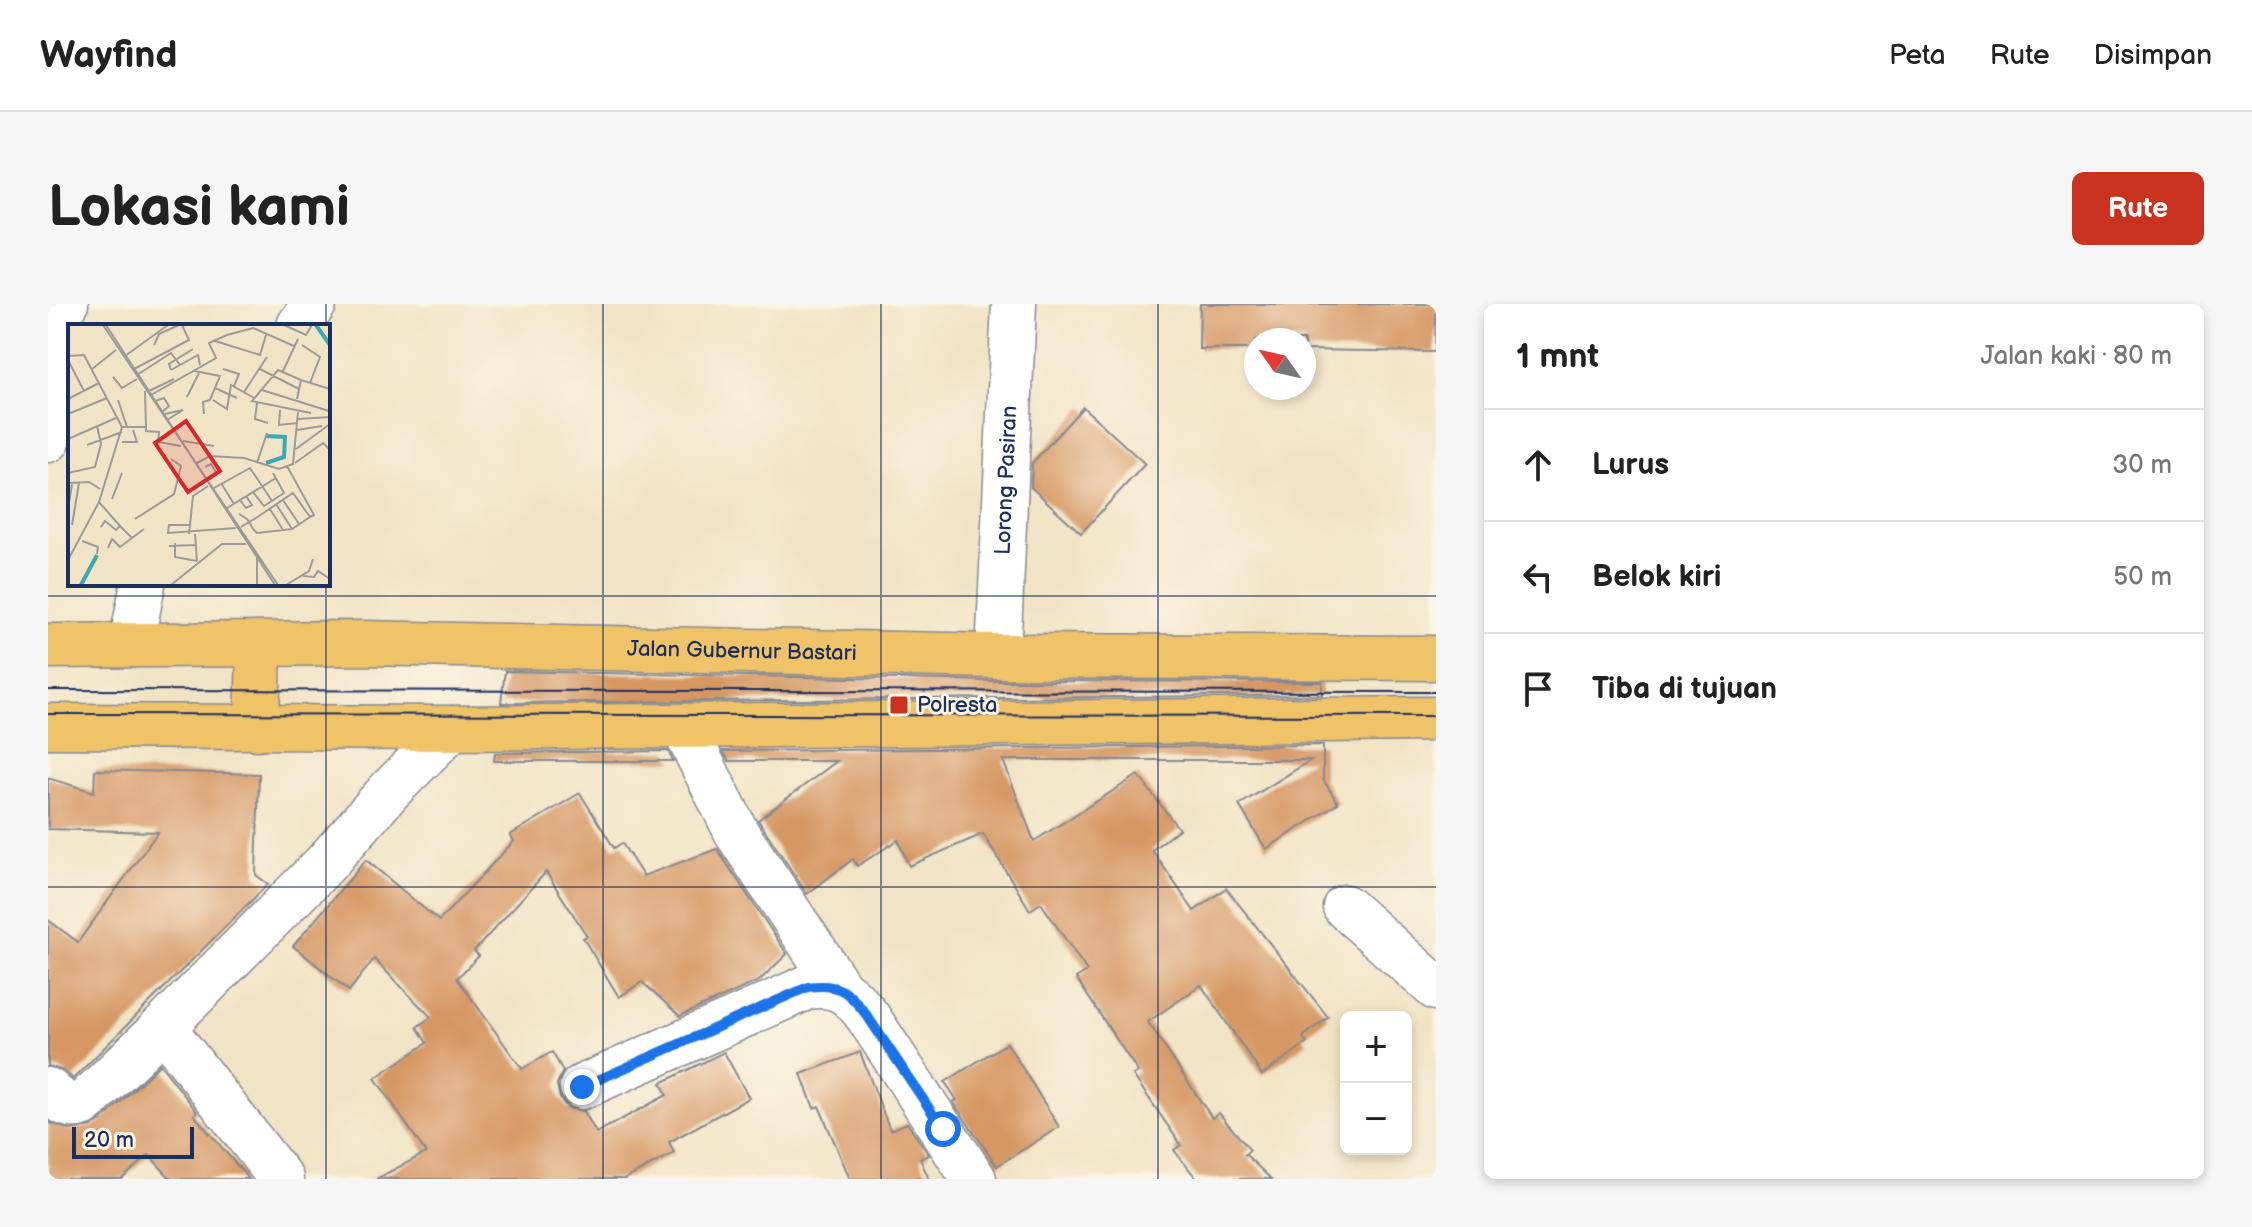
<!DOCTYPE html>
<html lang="id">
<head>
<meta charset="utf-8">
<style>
  :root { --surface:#fff; --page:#f6f6f6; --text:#222; --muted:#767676; --line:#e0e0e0; --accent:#c8321e }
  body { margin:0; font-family:"Balsamiq Sans",sans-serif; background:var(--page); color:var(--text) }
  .controls { position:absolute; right:24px; bottom:24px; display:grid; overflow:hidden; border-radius:12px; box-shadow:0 4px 12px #0003 }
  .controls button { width:72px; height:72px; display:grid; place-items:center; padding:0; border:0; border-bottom:2px solid var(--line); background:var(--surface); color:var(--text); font:40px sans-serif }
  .compass { position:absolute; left:1196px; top:24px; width:72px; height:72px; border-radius:50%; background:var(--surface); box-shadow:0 4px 12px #0003; rotate:304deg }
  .scale { position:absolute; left:24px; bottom:20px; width:122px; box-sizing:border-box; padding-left:8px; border:4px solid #1b2f5e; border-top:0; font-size:22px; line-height:28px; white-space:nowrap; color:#1b2f5e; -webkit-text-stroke:6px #fcf5e5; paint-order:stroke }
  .stop { position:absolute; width:24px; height:24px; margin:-18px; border:6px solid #1a73e8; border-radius:50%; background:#fff }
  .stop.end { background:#1a73e8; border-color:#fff; box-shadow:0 2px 8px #0008 }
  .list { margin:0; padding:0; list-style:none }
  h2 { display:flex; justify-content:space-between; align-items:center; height:104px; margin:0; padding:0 32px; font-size:34px }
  h2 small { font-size:26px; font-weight:400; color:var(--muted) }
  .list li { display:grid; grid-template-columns:52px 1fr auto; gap:24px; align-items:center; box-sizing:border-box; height:112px; padding:0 32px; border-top:2px solid var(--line) }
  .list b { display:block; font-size:30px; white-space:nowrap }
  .list em { font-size:26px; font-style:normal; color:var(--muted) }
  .icon { flex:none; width:44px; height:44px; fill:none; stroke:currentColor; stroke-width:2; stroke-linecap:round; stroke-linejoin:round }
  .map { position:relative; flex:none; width:1388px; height:875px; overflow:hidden; border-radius:12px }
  header { display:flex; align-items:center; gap:48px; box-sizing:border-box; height:112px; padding:0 40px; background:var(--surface); border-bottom:2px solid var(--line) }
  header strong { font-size:38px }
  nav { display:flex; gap:44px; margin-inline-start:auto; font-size:28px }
  .intro { display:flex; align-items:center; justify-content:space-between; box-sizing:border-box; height:192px; padding:0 48px }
  h1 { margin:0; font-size:56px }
  .button { padding:20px 36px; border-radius:12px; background:var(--accent); color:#fff; font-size:28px; font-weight:700 }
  main { display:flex; gap:48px; padding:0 48px }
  aside { flex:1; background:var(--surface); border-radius:12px; box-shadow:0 4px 12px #0003 }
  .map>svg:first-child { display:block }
  .building { fill:#d69764 }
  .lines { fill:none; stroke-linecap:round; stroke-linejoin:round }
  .minor-casing { stroke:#868992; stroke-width:47 }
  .highway-casing { stroke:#868992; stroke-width:47 }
  .minor { stroke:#fff; stroke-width:44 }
  .highway { stroke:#f1c369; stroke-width:44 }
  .tram { stroke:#1b2f5e; stroke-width:2 }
  .route { stroke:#1a73e8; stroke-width:10 }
  .grid { fill:none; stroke:#1b2f5e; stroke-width:2; stroke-opacity:0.55 }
  .poi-dot { fill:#c8321e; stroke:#fcf5e5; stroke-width:3 }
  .labels { text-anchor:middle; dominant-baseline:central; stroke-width:6; stroke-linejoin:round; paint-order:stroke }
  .street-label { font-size:22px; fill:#1b2f5e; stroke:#fcf5e5 }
  .poi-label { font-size:22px; fill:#1b2f5e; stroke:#fcf5e5; text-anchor:start }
  .inset-river { fill:none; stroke:#39aab4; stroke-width:4 }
  .inset-road { fill:none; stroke:#9b9b9c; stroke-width:2 }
  .view { fill:#d62828; fill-opacity:0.15; stroke:#d62828; stroke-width:4 }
  .inset-edge { fill:none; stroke:#1b2f5e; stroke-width:4 }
</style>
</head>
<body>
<header>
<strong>Wayfind</strong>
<nav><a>Peta</a><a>Rute</a><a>Disimpan</a></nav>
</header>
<div class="intro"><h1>Lokasi kami</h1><a class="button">Rute</a></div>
<main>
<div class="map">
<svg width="1388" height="875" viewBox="0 0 1388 875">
  <rect width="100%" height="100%" fill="#fcf5e5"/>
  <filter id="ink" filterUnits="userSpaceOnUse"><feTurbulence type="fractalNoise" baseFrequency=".0125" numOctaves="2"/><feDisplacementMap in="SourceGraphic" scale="16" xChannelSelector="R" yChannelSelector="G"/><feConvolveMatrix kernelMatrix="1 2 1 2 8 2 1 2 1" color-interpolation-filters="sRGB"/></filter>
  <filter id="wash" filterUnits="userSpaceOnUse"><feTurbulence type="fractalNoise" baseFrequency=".006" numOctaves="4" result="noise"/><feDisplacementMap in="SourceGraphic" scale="32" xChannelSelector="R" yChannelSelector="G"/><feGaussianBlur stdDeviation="1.8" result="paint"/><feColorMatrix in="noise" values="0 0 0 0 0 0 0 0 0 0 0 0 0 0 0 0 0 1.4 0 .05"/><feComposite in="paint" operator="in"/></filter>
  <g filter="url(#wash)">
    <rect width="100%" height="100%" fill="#f1e3c5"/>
    <g id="blocks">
      <g class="building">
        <path d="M1152,0H1388L1387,48L1256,46V36H1208V45H1151Z"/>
        <path d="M1035,103L1097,160L1033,229L983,183L984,159Z"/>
        <path d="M457,367L949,377L1274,378V391L453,399Z"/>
        <path d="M1275,441V475L1290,499L1218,545L1191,501L1263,456H955L986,537L1090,471L1131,525L1104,546L1146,607L1178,584L1280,713L1255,733L1259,739L1214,771L1153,681L1100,718L1164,814L1171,809L1202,846L1197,850L1223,875H1149L1126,846L1133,841L1085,771L1090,768L1028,674L1039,667L993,599L982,606L935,530L861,562L850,536L809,562L805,555L759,590L710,516L789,457H681L675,447Z"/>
        <path d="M620,447L625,457H446L447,449Z"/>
        <path d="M47,466L211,470L208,571L220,580L25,775L16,767L0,762V616L30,638L110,528L0,525V474L46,488Z"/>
        <path d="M532,489L566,544L574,539L595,572L669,545L739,650L711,677L632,712L594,678L571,693L535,634L539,632L498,568L426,647L431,652L409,674L474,765L504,748L515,767L509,780L512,794L520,804L536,807L548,829L619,791L613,779L676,748L701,794L621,838L626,849L577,875H328L378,849L327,774L379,739L369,723L383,713L326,655L301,687L245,642L318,556L391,617L466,537L462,531Z"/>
        <path d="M959,739L1011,823L949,862L905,798L909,796L897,778Z"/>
        <path d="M812,748L842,826L859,819L881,851L872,855L881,875H802L771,802L766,804L753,770Z"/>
        <path d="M112,760L149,808L146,811L201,875H123L101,851L74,875H0V818L22,826L44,822L53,817Z"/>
      </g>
    </g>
  </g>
  <g filter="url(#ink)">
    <use href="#blocks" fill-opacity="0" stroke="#868992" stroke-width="2"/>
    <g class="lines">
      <g class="minor-casing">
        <g id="minor">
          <path d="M251,22L266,0"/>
          <path d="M0,35L18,0"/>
          <path d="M0,51L9,86L0,136"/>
          <path d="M83,341L95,280"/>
          <path id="s1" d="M950,352L966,0"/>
          <path d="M635,422L690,531L791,683"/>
          <path d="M1297,603L1388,684"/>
          <path d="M115,723L233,875"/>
          <path d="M534,783L760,683C790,678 803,690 820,713L926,875"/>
          <path d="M0,786C12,796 20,806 36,799L115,723L276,561L341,487L404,424"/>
        </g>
      </g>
      <g class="highway-casing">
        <g id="highway">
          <path id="s2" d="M0,342L314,339L950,352L1388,354"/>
          <path d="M0,422L404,424L1388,415"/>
          <path d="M209,424L211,341"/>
        </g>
      </g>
      <use href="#minor" class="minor"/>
      <use href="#highway" class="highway"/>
      <g class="tram">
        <path d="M0,386L1388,388"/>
        <path d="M0,410L1388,412"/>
      </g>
    </g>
  </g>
  <g class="lines" filter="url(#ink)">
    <path class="route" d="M534,783L760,683C792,678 802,689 820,713L895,825"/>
  </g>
  <path class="grid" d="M278,0V22M555,0V875M833,0V875M1110,0V875M278,280V875M0,292H1388M0,583H1388"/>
  <rect class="poi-dot" x="841" y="391" width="20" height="20" rx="4"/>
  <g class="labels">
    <g class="street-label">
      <text stroke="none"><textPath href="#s1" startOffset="176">Lorong Pasiran</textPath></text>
      <text stroke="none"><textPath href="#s2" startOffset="694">Jalan Gubernur Bastari</textPath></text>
    </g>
    <g class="poi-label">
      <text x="869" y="401">Polresta</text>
    </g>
  </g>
  <g transform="translate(20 20)">
    <rect width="262" height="262" fill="#f1e3c5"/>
    <path class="inset-river" d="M248,1L262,21M198,139L216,133L217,113L198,112M13,261L29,231"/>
    <path class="inset-road" d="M35,1L210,261M38,1L207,261M216,1L238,11L244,1M147,17L192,31L198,11M86,21L91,10L111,1M234,21L252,33L242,59M0,32L16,31L54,103H78V107L91,108L90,118L113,122M57,32L100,1M0,36L16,67M24,45L48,26M66,45L121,16L114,1M155,45L171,50L166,62M192,45L231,65M103,46L130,31L132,41M103,46L101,40L125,25M127,47L152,52L142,76L135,78L136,90M215,47L230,15M69,51L103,29L112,41M45,53L54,64L69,55M233,56L210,46L184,77L243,89M147,64L169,74M194,66L261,87M77,67L78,103M81,67L106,55M176,68L199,33M83,71L148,34L141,19L159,11L185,4L226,22M119,73L131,49M0,75L31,59M229,75L233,56L262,65M50,76L59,103M145,76L159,85L163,61L186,74M87,77L96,74L101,82L94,88M189,79L187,95L200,99M212,86L211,101L230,99M0,90L39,74M97,90L115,86L99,96M230,95L262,93M229,106L254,102M0,115L48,94M115,117L146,122M54,118H69L65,106M19,121L54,108M228,125L262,100M129,139L142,132L176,134L211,145L225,140L230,88M189,139L199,109M227,139L255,119L262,126M219,142L246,191L242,193M137,143L143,140L149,150L140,156M0,149L27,143L33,120L29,102M0,159L21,158L32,165M153,159L166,180M146,164L182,144L204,177M185,168L196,182L216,169L205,149M44,175L54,149M172,176L178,184L184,181L178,172M215,176L231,200M31,178L52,202L48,206L37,197L33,203M208,180L224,205M159,184L208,154M202,185L215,206M0,186L4,160M171,190L179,195L180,196L181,198L185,205L189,209L224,205L242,193L225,169L188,194L181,198L173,203M67,195L106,170L113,142L103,135M4,201L11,159M121,201H101L100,209L168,204M52,202L64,214L76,205M121,210L125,172L140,162M127,210L129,237M14,217L30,223L29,230M107,219V233L129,237M101,222L127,221M40,224L44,215L52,223L64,214M0,236L31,178L54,103M235,252L246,253L250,247L262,255M103,261L154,220H178M189,261V234M218,261L241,247L245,235"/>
    <path class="view" d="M118,97L152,147L120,168L87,119Z"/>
    <rect width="262" height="262" class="inset-edge"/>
  </g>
</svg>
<div class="controls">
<button>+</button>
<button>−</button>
</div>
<svg class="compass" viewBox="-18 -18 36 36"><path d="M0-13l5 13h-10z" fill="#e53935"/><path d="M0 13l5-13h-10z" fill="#767676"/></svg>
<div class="scale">20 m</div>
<div class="stop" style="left:895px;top:825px"></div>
<div class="stop end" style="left:534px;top:783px"></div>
</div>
<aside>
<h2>1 mnt<small>Jalan kaki · 80 m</small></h2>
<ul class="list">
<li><svg class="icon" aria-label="ahead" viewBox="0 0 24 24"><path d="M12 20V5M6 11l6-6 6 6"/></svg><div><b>Lurus</b></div><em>30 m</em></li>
<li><svg class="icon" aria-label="left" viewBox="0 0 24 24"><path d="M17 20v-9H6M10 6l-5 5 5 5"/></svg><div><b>Belok kiri</b></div><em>50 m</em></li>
<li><svg class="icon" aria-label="arrive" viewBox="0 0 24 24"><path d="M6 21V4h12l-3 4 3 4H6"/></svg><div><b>Tiba di tujuan</b></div></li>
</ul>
</aside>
</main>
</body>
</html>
